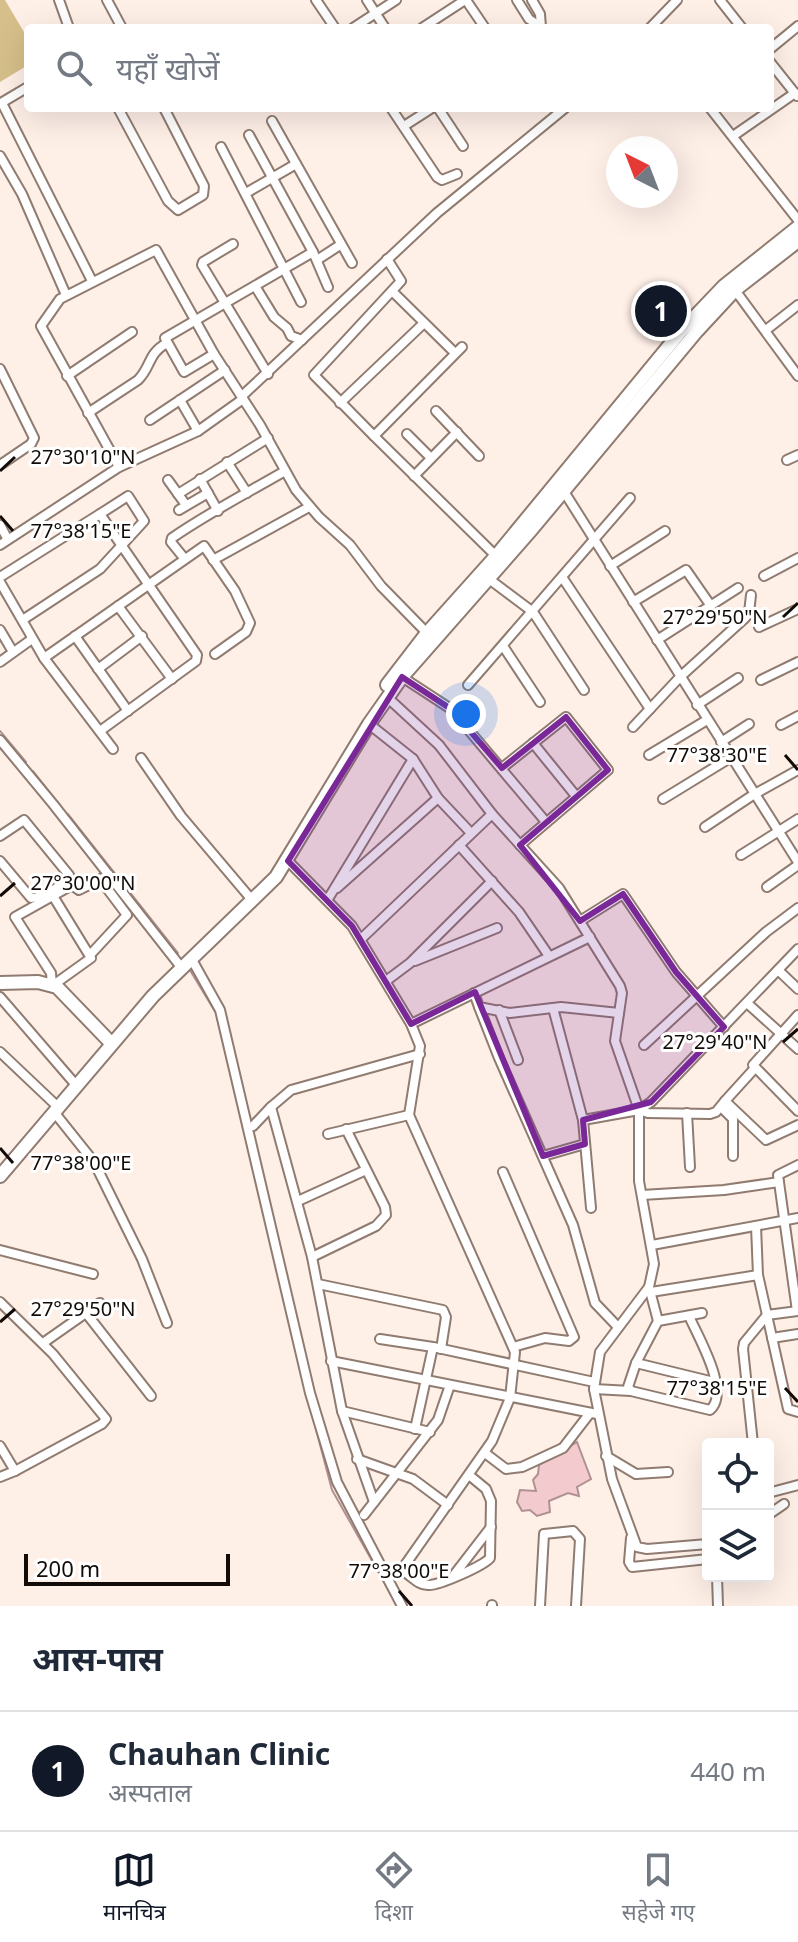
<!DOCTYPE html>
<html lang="hi">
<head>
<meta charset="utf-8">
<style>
  :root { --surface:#fff; --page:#f2f2f3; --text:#1f2937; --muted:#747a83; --line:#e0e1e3; --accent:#111827 }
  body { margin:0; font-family:"Noto Sans","Noto Sans Devanagari",sans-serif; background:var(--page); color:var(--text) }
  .controls { position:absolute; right:24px; bottom:24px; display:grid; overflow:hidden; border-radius:8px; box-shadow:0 8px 32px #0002 }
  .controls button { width:72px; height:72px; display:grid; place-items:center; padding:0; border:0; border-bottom:2px solid var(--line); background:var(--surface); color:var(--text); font:40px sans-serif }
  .compass { position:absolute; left:606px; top:136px; width:72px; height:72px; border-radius:50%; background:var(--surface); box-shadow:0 8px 32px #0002; rotate:318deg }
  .scale { position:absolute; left:24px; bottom:20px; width:206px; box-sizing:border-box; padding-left:8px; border:4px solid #120b07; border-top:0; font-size:22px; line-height:28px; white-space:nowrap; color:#120b07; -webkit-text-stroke:6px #fff; paint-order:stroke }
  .you { position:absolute; left:466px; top:714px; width:28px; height:28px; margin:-20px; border:6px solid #fff; border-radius:50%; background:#1a73e8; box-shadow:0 0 0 12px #1a73e833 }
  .badge { display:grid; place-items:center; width:52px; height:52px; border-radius:50%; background:var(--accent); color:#fff; font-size:26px; font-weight:700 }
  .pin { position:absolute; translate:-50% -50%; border:4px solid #fff; box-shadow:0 2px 8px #0006 }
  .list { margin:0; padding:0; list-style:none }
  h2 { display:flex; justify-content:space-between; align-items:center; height:104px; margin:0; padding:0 32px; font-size:34px }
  h2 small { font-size:26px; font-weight:400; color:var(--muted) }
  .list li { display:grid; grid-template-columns:52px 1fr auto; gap:24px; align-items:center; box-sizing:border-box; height:120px; padding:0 32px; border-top:2px solid var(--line) }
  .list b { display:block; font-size:30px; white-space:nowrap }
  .list p { margin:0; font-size:26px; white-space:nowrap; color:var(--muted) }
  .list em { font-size:26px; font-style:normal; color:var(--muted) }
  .icon { flex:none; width:44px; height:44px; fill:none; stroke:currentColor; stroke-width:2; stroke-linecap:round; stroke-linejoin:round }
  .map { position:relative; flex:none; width:798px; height:1606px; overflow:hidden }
  .search { position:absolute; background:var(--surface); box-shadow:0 8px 32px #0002; left:24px; right:24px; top:24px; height:88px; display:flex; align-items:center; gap:20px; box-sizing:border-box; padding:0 28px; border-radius:8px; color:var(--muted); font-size:30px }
  .sheet { height:224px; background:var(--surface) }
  nav { display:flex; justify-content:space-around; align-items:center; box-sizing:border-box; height:112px; border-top:2px solid var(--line); background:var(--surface); font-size:22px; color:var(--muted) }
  nav a { display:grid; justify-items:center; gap:4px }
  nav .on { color:var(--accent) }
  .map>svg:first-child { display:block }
  .green { fill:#d6bf8a }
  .water { fill:#f3cbcf; stroke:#b09193; stroke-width:2 }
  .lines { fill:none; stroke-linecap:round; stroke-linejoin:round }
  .stream { stroke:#b09193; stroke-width:2 }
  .street-casing { stroke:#907b70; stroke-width:12 }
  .secondary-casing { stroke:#907b70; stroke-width:16 }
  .street { stroke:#fff; stroke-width:8 }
  .secondary { stroke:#fff; stroke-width:12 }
  .marked { fill:#7a2898; fill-opacity:0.2; stroke:#7a2898; stroke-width:6; stroke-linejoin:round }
  .ticks { fill:none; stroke:#120b07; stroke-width:3 }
  .ticks-label { font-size:20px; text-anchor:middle; fill:#120b07; stroke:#fff; stroke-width:6; stroke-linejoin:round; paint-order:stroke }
</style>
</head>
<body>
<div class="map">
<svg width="798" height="1606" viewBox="0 0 798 1606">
  <rect width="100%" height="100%" fill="#feefe7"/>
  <path class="green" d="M0,0H5L28,39V65L0,82Z"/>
  <path class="water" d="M577,1442L591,1479L577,1487L579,1496L568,1493L549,1501L550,1512L537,1516L530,1510L522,1511L517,1502L520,1490L536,1491L533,1480L538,1474L539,1465Z"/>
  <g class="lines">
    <g class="stream">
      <path d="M0,731L26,762"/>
      <path d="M33,771L60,805"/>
      <path d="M68,814L178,953"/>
      <path d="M188,967L216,1013L298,1360"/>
      <path d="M299,1365L332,1490L392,1596"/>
    </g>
    <g class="street-casing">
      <g id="street">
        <path d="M59,0L69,28"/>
        <path d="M107,0L122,28"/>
        <path d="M316,0L335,28"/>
        <path d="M367,0L385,28"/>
        <path d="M466,0L485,28"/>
        <path d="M517,0L529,19L542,28"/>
        <path d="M532,0L540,14L541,27"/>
        <path d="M720,0L742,28"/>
        <path d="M353,28L396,0"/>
        <path d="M422,28L465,0"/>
        <path d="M650,28L677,0"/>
        <path d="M770,49L798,26"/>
        <path d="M770,62L797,96"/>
        <path d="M1,103L28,87"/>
        <path d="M2,103L92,281"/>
        <path d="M118,108L168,201L178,210L203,195L204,186L164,108"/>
        <path d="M391,108L437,177L442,180L457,174"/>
        <path d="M438,108L463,146"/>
        <path d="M710,108L798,220"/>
        <path d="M272,121L352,263"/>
        <path d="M404,126L432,108"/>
        <path d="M249,135L313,252L328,287"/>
        <path d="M733,136L795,93"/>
        <path d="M221,147L301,302"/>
        <path d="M0,156L22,194L66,295"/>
        <path d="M246,193L296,164"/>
        <path d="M233,244L203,262L202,265L268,374"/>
        <path d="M317,260L340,245"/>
        <path d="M255,286L274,317L287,328L291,336L302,340"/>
        <path d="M735,290L798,376"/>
        <path d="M392,291L455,353"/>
        <path d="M766,330L798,305"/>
        <path d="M462,347L374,436L496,556"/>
        <path d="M214,354L184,372L165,338L313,252"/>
        <path d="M0,369L34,438L31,444L0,465"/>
        <path d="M67,376L132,332"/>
        <path d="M242,396L437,213L565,108"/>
        <path d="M180,400L198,431"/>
        <path d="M340,403L424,323"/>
        <path d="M436,411L479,456"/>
        <path d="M88,413L138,380C152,366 147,354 167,343"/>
        <path d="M150,420L225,370"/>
        <path d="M407,434L431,458"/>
        <path d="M374,436L314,375L401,281L387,259"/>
        <path d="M787,460L798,455"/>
        <path d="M227,462L247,493"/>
        <path d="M119,467L41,326L60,299L156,250L214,354L260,425L296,490L319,517L350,545L381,586L427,633"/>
        <path d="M414,476L457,432"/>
        <path d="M200,479L218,511"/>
        <path d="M168,480L186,505"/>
        <path d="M563,490L798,862"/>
        <path d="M178,494L268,438"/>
        <path d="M179,510L208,493"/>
        <path d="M0,525L7,538"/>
        <path d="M0,545L119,467L198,431L243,399"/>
        <path d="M184,558L171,542L172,538C208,513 247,493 285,471"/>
        <path d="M213,560L309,507"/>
        <path d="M610,566L665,531"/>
        <path d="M764,576L798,558"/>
        <path d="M0,577L100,514L197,655L196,661L100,731"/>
        <path d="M562,577L650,709"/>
        <path d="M489,579L533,612L584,690"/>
        <path d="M0,582L44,658L113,749"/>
        <path d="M633,602L686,570L711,606"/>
        <path d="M118,606L172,679"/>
        <path d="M24,619L100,569L144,521L128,496L100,514"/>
        <path d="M759,627L798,609"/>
        <path d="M0,630L13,652"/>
        <path d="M75,636L128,711"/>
        <path d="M657,640L738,588"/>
        <path d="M503,646L540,702"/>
        <path d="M44,658L204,546L235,591L250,623L246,632L215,654"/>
        <path d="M0,662L32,639"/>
        <path d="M98,669L142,636"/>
        <path d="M402,677L451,709L546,822"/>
        <path d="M761,680L798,662"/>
        <path d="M468,685L630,498"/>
        <path d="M388,698L439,745L492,814L559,888L620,986L622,993L615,1041L639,1110V1181L654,1264L649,1287L600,1352L594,1389L612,1479L637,1547L647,1549L708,1544"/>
        <path d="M697,705L738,678"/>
        <path d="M369,724L413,759L438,798L471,833"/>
        <path d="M781,725L798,716"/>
        <path d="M633,727L680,677L745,618L749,613L751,595"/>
        <path d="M0,740L53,804L181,967"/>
        <path d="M721,742L749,724"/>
        <path d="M533,743L576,796"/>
        <path d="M649,755L707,720"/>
        <path d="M141,758L181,816L252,900"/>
        <path d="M502,768L566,717L608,770L520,845"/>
        <path d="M663,799L730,758"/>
        <path d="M705,827L753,795L798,770"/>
        <path d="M0,836L24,820L69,875C62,887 44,897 31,898L0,861"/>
        <path d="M459,845L519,912L549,956"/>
        <path d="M741,855L798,819"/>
        <path d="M288,861L352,926L411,1024L420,1046L409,1115L515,1352L510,1398L492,1441L405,1565L406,1573C412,1577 420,1586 429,1585C440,1585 483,1566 490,1558L491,1501L486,1489L469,1475"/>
        <path d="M767,887L798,865"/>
        <path d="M337,888L438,798"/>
        <path d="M53,896L91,958L52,986L51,973L15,917L72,885L79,890L109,875"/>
        <path d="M328,899L413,759"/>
        <path d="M580,921L623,894L676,972L724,1027"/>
        <path d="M361,939L492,814"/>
        <path d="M90,955L127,915L100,879"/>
        <path d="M191,958L220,1010L310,1393L337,1482L402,1606"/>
        <path d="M415,961L497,928"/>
        <path d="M778,970L798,989"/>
        <path d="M386,981L410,963L492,881"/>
        <path d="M474,993L479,1007L510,1013L561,1007L619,1013"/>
        <path d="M0,997L76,1085"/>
        <path d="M747,1003L798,1049"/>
        <path d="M479,1007L499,1058L573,1225L595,1303L618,1327"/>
        <path d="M553,1008L583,1120L591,1208"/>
        <path d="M499,1010L518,1060"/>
        <path d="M798,1015L753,1065L798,1111"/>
        <path d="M411,1024L590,937"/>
        <path d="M644,1045L766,932L798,908"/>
        <path d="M0,1052L58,1107"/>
        <path d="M725,1101L755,1068"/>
        <path d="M721,1107L733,1119V1156"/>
        <path d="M639,1110L648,1113L710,1114L716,1112L725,1101L766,1140L798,1125"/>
        <path d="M54,1112L94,1162L142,1259L167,1323"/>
        <path d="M687,1113L690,1167"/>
        <path d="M583,1120L639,1110L651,1102L798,949"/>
        <path d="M253,1126L271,1107"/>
        <path d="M328,1134L409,1115"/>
        <path d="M543,1156L585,1144"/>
        <path d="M503,1172L574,1337L569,1341L545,1338L513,1347"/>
        <path d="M642,1195L724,1190L779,1182"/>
        <path d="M298,1201L366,1170"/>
        <path d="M756,1226L758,1275"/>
        <path d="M652,1245L798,1218"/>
        <path d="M0,1250L93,1274"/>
        <path d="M312,1257L376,1226L386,1215L385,1207L346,1129"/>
        <path d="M318,1284L443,1310L446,1317L441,1349"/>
        <path d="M649,1287L658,1321L636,1363L628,1387L631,1391L710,1410C731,1392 698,1337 689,1316"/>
        <path d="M651,1292L758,1275L767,1315L798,1311"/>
        <path d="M0,1302L53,1354L106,1419L102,1424L15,1471"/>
        <path d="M797,1311L778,1175L798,1165"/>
        <path d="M86,1313L151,1396"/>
        <path d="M767,1315L788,1409L798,1412"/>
        <path d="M658,1321L702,1313"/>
        <path d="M772,1338L798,1334"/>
        <path d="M380,1339L433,1347L594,1382"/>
        <path d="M43,1343L100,1303"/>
        <path d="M331,1361L597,1414"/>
        <path d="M636,1363L718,1383"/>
        <path d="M594,1389L631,1391"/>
        <path d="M342,1411L430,1432"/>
        <path d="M415,1429L433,1347"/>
        <path d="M753,1444L743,1349L744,1343L767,1315"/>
        <path d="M0,1446L15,1471L0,1477"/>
        <path d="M485,1453L506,1469L522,1467L563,1448L590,1413"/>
        <path d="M606,1456L636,1474L668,1472"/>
        <path d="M357,1459L413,1479L448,1505"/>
        <path d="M768,1493L798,1485"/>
        <path d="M374,1502L342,1411L312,1257L271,1107L291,1090L420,1054"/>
        <path d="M364,1515L438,1420L450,1385"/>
        <path d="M768,1515L784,1504"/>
        <path d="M631,1538L629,1562L632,1567L708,1559"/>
        <path d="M454,1575L491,1527"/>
        <path d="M717,1576L718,1606"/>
        <path d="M492,1606V1605"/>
        <path d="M540,1606L544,1534L573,1531L580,1539L576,1606"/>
      </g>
    </g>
    <g class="secondary-casing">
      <g id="secondary">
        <path d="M387,685L427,633L496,556L682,330L724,286L798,227"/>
        <path d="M0,983L38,982L57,987L111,1043"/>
        <path d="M0,1176L153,996L276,877L369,724L402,677L532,529L697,331L735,290L798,241"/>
      </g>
    </g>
    <use href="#street" class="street"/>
    <use href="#secondary" class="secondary"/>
  </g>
  <path class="marked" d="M402,677L451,709L502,768L566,717L608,770L520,845L580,921L623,894L676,972L724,1027L651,1102L583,1120L585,1144L543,1156L475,992L411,1024L352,926L288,861Z"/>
  <path class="ticks" d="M0,471L15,457M0,516L13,531M783,617L798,603M785,755L798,770M0,896L15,883M783,1042L798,1029M0,1148L13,1163M0,1322L15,1309M785,1388L798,1402M399,1591L412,1606"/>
  <g class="ticks-label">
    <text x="83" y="464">27°30'10"N</text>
    <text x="81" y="538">77°38'15"E</text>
    <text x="715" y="624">27°29'50"N</text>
    <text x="717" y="762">77°38'30"E</text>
    <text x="83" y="890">27°30'00"N</text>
    <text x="715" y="1049">27°29'40"N</text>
    <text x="81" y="1170">77°38'00"E</text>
    <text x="83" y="1316">27°29'50"N</text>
    <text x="717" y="1395">77°38'15"E</text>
    <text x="399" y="1578">77°38'00"E</text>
  </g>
</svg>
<div class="controls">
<button><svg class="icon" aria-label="locate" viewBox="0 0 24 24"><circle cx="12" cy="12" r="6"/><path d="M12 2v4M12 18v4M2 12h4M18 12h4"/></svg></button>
<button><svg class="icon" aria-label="layers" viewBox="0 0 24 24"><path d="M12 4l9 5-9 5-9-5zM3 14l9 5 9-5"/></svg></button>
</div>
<svg class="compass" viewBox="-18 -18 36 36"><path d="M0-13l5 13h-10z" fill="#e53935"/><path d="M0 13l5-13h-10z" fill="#747a83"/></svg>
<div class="scale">200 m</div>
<div class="you"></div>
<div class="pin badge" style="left:661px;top:311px">1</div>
<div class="search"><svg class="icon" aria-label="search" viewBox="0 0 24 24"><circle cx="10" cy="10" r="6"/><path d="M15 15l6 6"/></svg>यहाँ खोजें</div>
</div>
<section class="sheet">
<h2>आस-पास<small></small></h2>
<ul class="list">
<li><span class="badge">1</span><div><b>Chauhan Clinic</b><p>अस्पताल</p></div><em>440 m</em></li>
</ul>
</section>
<nav>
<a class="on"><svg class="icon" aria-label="map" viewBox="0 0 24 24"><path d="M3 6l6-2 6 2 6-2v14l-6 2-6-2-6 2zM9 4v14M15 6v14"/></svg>मानचित्र</a>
<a><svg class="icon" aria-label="directions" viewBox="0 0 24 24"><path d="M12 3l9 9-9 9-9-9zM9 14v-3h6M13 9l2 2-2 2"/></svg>दिशा</a>
<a><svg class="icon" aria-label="saved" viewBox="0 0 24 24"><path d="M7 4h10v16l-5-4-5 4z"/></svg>सहेजे गए</a>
</nav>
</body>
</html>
